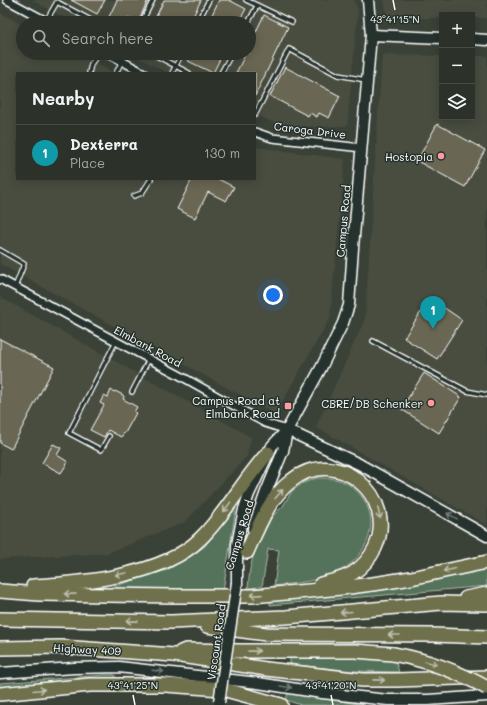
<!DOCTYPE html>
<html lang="en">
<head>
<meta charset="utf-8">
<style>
  :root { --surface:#2c322a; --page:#343a32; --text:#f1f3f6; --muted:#a6aaa8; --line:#484d47; --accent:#e69b98 }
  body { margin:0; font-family:Mali,sans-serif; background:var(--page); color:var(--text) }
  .controls { position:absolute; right:12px; top:12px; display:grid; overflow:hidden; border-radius:0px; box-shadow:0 2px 10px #0003 }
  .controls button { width:36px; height:36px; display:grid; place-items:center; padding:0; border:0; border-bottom:1px solid var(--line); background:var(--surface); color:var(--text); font:20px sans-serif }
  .you { position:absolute; left:273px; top:295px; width:14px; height:14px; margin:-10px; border:3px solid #fff; border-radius:50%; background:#1a73e8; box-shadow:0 0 0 6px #1a73e833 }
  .badge { display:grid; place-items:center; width:26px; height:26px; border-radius:50%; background:var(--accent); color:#fff; font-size:13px; font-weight:700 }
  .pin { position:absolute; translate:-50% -33px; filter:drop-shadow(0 1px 2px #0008) }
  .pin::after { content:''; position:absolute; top:21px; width:14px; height:12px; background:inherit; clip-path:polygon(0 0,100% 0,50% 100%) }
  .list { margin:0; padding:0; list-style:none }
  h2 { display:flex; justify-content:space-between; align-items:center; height:52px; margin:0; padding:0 16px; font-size:17px }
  h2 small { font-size:13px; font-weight:400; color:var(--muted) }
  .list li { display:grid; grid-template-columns:26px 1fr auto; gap:12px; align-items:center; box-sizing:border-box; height:56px; padding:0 16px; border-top:1px solid var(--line) }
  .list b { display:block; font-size:15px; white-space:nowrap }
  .list p { margin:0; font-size:13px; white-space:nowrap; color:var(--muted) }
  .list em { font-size:13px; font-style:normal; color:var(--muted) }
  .icon { flex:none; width:22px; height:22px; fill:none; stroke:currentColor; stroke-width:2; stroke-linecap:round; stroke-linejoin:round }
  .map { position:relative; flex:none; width:487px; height:705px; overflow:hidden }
  .search { position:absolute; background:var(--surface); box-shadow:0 2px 10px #0003; left:16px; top:16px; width:240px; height:44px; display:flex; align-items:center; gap:10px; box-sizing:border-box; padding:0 14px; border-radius:22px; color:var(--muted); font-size:15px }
  .panel { position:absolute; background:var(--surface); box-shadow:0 2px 10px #0003; left:16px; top:72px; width:240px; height:108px; border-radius:0px }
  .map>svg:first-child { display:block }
  .built { fill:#484d40 }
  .green { fill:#55725a; stroke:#aab8ac }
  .building { fill:#696652; stroke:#fff }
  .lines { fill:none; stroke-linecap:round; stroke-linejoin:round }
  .lane-casing { stroke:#fff; stroke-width:6 }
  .street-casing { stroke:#fff; stroke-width:10 }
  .secondary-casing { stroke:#fff; stroke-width:13 }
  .highway-casing { stroke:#fff; stroke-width:16 }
  .lane { stroke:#26332d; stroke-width:3.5 }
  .street { stroke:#26332d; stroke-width:7 }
  .secondary { stroke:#26332d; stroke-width:10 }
  .highway { stroke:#6e714b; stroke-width:13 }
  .secondary-bridge-casing { stroke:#fff; stroke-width:13; stroke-linecap:butt }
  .highway-bridge-casing { stroke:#fff; stroke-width:16; stroke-linecap:butt }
  .secondary-bridge { stroke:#26332d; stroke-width:10 }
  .highway-bridge { stroke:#6e714b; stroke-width:13 }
  .oneway { stroke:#bebfae }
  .oneway2 { stroke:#727a76 }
  .ticks { fill:none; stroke:#fff; stroke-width:1.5 }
  .poi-dot { fill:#ff9aa2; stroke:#26332d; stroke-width:1.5 }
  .labels { text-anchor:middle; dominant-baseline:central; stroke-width:3; stroke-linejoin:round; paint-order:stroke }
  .street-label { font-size:11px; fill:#fff; stroke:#26332d }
  .poi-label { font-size:11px; fill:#fff; stroke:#26332d; text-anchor:end }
  .ticks-label { font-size:10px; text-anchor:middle; fill:#fff; stroke:#26332d; stroke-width:3; stroke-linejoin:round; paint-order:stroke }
</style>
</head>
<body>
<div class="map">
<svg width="487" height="705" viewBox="0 0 487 705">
  <rect width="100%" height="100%" fill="#3a4238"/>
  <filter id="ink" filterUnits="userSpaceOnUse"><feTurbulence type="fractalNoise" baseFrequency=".025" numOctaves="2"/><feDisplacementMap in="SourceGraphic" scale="8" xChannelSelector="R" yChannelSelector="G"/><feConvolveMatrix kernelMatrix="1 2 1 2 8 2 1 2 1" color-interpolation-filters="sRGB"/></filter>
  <g filter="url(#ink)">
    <g class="built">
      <path d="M32,0H354L358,11L347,126L283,127L255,114V73H169L128,53H249V23H74Z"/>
      <path d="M384,0H487V18H472V15H442V18H388Z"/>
      <path d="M0,13L23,25V53H77L114,73H17V179H255V147L345,159L330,318L275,414L0,264Z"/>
      <path d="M382,55L442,56V117H472V56H487V525L316,427L365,319Z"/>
      <path d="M0,297L251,437L247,456L185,522L108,553L0,559Z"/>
    </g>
    <g class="green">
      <path d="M317,478C326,478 335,478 344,482C351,485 357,491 362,497C381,523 367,555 342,570C323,581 296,583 274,586L279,550L268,549L262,587L248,588L250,569L254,553L271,518L283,506L292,491L303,483Z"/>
      <path d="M236,508L223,591L105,589L167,570L204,547Z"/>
      <path d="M487,569V586L270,605V601L379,588Z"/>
      <path d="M290,657H353L395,660L399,672L353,671L297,665L290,664Z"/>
      <path d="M104,675H115V679L0,688V683Z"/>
      <path d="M288,693L365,705H301L286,700Z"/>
    </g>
    <g class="building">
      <path d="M71,0H105L97,14Z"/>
      <path d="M117,0H148L138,22L128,17L125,23H117L108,19Z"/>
      <path d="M164,0H201L190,23H153Z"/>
      <path d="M219,0H229L246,9L238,23H208Z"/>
      <path d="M264,15L288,27L255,96V73H236L246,53H249V46Z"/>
      <path d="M192,53H223L213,73L188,61Z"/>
      <path d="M285,67L340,96L329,118L319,113L317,117L310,113L308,116L270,96Z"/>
      <path d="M437,124L485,150L465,187L417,161Z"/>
      <path d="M192,179H218L234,187L226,201L208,192L195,218L177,209Z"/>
      <path d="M430,298L462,320L437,359L404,338Z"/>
      <path d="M0,339L54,367L11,449L0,443Z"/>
      <path d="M424,373L461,397L439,433L401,409Z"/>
      <path d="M111,390L114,392L115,391L123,395L124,397L123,399L137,407L134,412L136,413L125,433H124L121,437L108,430L104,437L90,430L104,405L100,403L104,395L108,397Z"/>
      <path d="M53,444L61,448L57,455L68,462L61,473L42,463Z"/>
    </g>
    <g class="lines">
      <g class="lane-casing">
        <g id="lane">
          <path d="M246,0L292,22"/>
          <path d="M46,21L57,2L96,23"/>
          <path d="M141,23L153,0"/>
          <path d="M197,23L209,0"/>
          <path d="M248,23L257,6"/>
          <path d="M151,53L189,73"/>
          <path d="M89,73L91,64L99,53"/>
          <path d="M116,73L126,53"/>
          <path d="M172,73L182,53"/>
          <path d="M221,73L232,53"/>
          <path d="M255,115L289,49L338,75L366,80"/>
          <path d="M134,196L142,193L151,179"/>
          <path d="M0,250L24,264L15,287"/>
          <path d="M373,341L467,391L487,395"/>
          <path d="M132,392L149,359"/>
          <path d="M109,436L101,450L69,433L116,341"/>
        </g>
      </g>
      <g class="street-casing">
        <g id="street">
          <path d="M7,0L50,23"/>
          <path d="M107,53L144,73"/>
          <path d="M255,132L272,138L362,148"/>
          <path d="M0,279L179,375L265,423L287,430"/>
        </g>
      </g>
      <g class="secondary-casing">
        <g id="secondary">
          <path d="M371,35L442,38"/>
          <path d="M472,39L487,40"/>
          <path d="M287,430L359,464L487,536"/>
          <path d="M253,529L266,492L283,451L287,431"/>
          <path d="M237,583V545L244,509L249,494L272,446L287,430L321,368L343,323L349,305L353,248L371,35L368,0"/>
          <path d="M0,673L74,668L119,667L258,683L322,693L388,700H428L487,696"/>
        </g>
      </g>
      <g class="highway-casing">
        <g id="highway">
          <path d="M247,552C258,527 269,498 291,481C336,444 399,496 375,548C370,558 362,567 353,573C343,579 332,581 321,584"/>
          <path d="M33,586C83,583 163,576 200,539C226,514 243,480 268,453"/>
          <path d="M0,591L39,594L174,596H252L342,588L380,583L411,578L487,562"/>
          <path d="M466,598L487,594"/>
          <path d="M0,619L171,622L286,617L441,603L487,604"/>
          <path d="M207,626L266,634L433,635L487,637"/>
          <path d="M0,648L61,647L174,655L266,669L363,680H397L487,677"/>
          <path d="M181,652L186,650L241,651H355L393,654"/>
          <path d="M0,694L90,685H165L222,689L281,705"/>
        </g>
      </g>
      <use href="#lane" class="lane"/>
      <use href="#street" class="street"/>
      <use href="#secondary" class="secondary"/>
      <use href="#highway" class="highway"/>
      <g class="secondary-bridge-casing">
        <path id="secondary-bridge" d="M219,702L237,583"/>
      </g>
      <g class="highway-bridge-casing">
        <path id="highway-bridge" d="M393,654C427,660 457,671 487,688"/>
      </g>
      <use href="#secondary-bridge" class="secondary-bridge"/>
      <use href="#highway-bridge" class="highway-bridge"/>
    </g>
    <defs><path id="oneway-shaft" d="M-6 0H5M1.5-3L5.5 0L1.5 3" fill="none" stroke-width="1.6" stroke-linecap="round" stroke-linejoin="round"/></defs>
    <g class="oneway">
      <use href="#oneway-shaft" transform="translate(279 494) rotate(-49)"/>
      <use href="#oneway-shaft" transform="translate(227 507) rotate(126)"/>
      <use href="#oneway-shaft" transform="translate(379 513) rotate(77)"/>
      <use href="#oneway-shaft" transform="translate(449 570) rotate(168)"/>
      <use href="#oneway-shaft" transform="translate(121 574) rotate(168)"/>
      <use href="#oneway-shaft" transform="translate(70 594) rotate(-179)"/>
      <use href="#oneway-shaft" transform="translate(256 595) rotate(176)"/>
      <use href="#oneway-shaft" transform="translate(346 612) rotate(175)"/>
      <use href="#oneway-shaft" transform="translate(132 621) rotate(-179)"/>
      <use href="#oneway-shaft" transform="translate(394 635) rotate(-180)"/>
      <use href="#oneway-shaft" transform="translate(254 651) rotate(-1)"/>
      <use href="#oneway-shaft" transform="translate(431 663) rotate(17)"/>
      <use href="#oneway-shaft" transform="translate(379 680) rotate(1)"/>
      <use href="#oneway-shaft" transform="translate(39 690) rotate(-5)"/>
    </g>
    <g class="oneway2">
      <use href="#oneway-shaft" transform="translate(452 516) rotate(-151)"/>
      <use href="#oneway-shaft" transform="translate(158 671) rotate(7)"/>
      <use href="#oneway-shaft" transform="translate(286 687) rotate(9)"/>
    </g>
  </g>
  <path class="ticks" d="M393,0L395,10M133,695L135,705M331,695L333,705"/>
  <g class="poi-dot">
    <circle cx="441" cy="156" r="4"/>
    <circle cx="431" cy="403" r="4"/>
    <rect x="284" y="402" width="8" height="8" rx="2"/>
  </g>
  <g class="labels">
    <g class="street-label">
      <text transform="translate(310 130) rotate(7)">Caroga Drive</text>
      <text transform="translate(343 221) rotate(-85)">Campus Road</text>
      <text transform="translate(148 346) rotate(28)">Elmbank Road</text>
      <text transform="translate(239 535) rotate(-73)">Campus Road</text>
      <text transform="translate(216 642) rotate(-82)">Viscount Road</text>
      <text transform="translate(87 649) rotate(3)">Highway 409</text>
    </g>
    <g class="poi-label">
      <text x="433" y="156">Hostopia</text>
      <text x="280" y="400">Campus Road at<tspan x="280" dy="13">Elmbank Road</tspan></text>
      <text x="423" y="403">CBRE/DB Schenker</text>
    </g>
  </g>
  <g class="ticks-label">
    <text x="395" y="23">43°41'15"N</text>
    <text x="133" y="689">43°41'25"N</text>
    <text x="331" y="689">43°41'20"N</text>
  </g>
</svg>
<div class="controls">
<button>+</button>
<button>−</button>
<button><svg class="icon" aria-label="layers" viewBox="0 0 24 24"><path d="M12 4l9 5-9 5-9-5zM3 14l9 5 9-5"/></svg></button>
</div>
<div class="you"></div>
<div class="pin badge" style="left:433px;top:329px;background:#0f9aa8">1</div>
<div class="search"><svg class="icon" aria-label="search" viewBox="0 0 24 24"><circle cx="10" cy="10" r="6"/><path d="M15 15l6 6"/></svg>Search here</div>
<section class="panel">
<h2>Nearby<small></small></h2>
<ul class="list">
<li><span class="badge" style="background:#0f9aa8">1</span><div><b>Dexterra</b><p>Place</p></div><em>130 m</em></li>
</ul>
</section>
</div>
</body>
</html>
